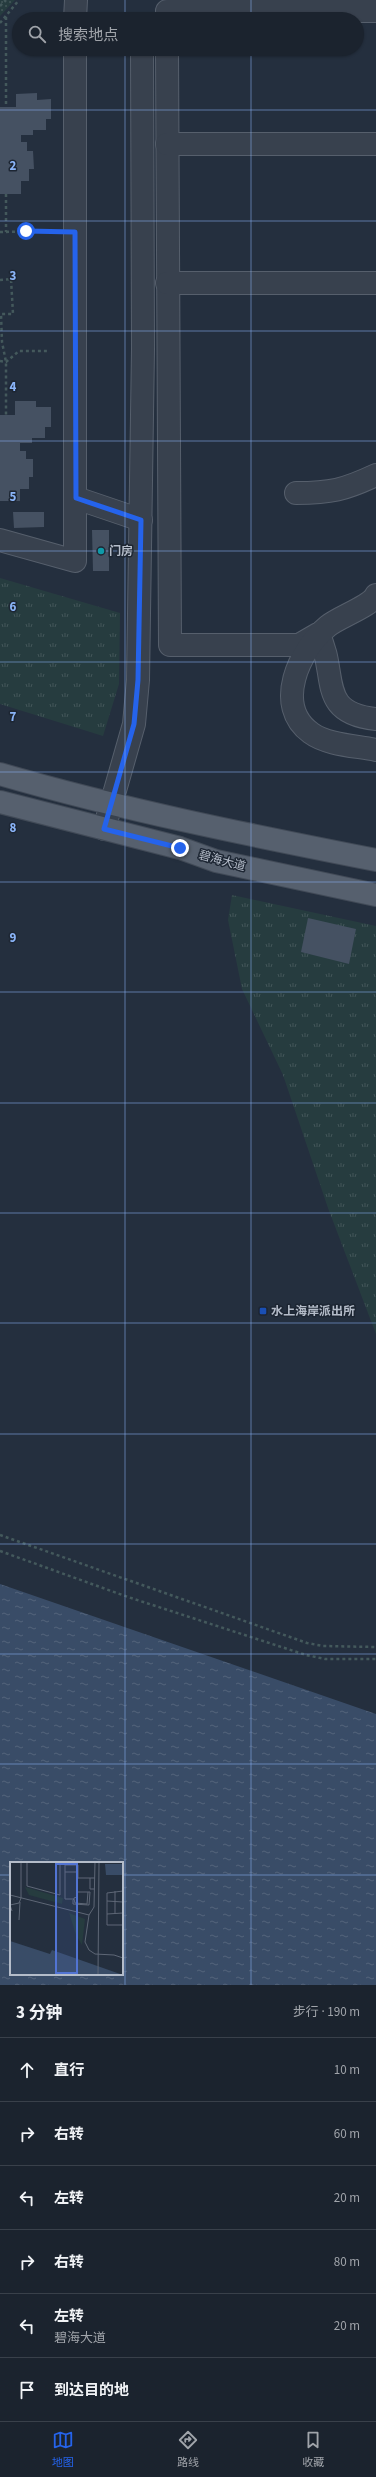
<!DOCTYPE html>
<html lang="zh">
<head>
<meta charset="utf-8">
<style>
  :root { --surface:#1b232e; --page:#242b36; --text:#f1f3f6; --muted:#a0a4aa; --line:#39404a; --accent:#2563eb }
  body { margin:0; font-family:"Source Sans 3","Noto Sans SC",sans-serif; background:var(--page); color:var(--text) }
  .stop { position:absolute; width:12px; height:12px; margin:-9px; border:3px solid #2563eb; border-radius:50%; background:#fff }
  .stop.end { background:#2563eb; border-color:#fff; box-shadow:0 1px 4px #0008 }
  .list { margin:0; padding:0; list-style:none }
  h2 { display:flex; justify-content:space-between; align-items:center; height:52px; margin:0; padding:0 16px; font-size:17px }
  h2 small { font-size:13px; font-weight:400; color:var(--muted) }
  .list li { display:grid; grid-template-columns:26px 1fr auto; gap:12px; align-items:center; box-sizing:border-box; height:64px; padding:0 16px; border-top:1px solid var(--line) }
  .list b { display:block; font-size:15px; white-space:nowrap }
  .list p { margin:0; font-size:13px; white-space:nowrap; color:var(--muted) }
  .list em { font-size:13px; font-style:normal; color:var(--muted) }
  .icon { flex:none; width:22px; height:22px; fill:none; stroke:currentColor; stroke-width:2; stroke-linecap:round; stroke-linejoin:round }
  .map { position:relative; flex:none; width:376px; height:1985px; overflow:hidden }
  .search { position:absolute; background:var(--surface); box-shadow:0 1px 3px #0004; left:12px; right:12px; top:12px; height:44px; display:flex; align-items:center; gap:10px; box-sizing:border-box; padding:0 14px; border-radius:22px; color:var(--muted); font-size:15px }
  .sheet { height:436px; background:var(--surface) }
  nav { display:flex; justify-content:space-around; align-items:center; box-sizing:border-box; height:56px; border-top:1px solid var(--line); background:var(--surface); font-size:11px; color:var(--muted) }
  nav a { display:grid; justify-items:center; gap:2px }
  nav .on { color:var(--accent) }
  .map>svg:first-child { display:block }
  .grass { fill:url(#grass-tufts) }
  .park { fill:url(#park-dots) }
  .water { fill:url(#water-ripples); fill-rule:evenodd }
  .building { fill:#455162 }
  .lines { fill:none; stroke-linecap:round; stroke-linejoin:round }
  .street-casing { stroke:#565f6c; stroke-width:24 }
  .primary-casing { stroke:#414a57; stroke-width:24 }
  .path { stroke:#44595c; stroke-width:2.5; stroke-dasharray:3 3; stroke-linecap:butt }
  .street { stroke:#38414e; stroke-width:22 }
  .primary { stroke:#56606e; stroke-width:22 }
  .route { stroke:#2563eb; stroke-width:5 }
  .grid { fill:none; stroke:#8ab4f8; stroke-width:1; stroke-opacity:0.55 }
  .culture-dot { fill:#0f9aa8; stroke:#1d2633; stroke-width:1.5 }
  .transit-dot { fill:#1a4fb4; stroke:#1d2633; stroke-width:1.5 }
  .labels { text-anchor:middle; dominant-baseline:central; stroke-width:3; stroke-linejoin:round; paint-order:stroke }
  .poi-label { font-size:12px; font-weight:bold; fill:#b4bcc9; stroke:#1d2633; text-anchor:start }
  .street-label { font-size:12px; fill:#b4bcc9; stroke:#1d2633 }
  .inset-road { fill:none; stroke:#5e6776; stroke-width:1 }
  .view { fill:#5274d3; fill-opacity:0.15; stroke:#5274d3; stroke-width:2 }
  .inset-edge { fill:none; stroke:#b4bcc9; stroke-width:2 }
  .grid-label { font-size:13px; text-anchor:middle; font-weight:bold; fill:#8ab4f8; stroke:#1d2633; stroke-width:3; stroke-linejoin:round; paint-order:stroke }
</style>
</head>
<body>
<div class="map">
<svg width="376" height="1985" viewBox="0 0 376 1985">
  <defs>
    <pattern id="grass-tufts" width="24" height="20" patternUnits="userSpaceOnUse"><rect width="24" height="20" fill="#263c3f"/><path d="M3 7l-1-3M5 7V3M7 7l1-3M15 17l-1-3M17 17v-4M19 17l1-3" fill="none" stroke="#435659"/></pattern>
    <pattern id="park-dots" width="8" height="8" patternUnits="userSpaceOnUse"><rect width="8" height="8" fill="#263c3f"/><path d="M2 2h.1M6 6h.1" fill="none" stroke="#435659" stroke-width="1.8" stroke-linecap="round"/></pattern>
    <pattern id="water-ripples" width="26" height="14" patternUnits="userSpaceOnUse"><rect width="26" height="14" fill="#394c67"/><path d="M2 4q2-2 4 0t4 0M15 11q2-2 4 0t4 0" fill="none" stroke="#53647b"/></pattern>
  </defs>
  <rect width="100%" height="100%" fill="#242f3e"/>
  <g class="grass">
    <path d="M0,578L120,613L119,684L103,736L0,704Z"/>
    <path d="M232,895L376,926V1334L328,1208L283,1075L242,989L228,920Z"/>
  </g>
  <path class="park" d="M0,0H15L0,16Z"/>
  <path class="water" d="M0,1584L376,1714V1985H0ZM11,1863H122V1974H11Z"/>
  <g class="building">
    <path d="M37,93V100L51,99V119H46V130H33V135H21V142H27V151H33L34,169H29V181H21V194H0V107H16V94Z"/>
    <path d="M15,401H36V407H51V427H45V438H32V443H20V451H26V459H33V477H29V489H20V501H0V415H15Z"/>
    <path d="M13,512H44V527L14,528Z"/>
    <path d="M92,530H109V571H93Z"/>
    <path d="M308,918L356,929L349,964L301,952Z"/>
  </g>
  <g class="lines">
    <g class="street-casing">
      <g id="street">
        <path d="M75,19L76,0"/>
        <path d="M167,19V11H376"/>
        <path d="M167,49L170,645H299L318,634C339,673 315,713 376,719"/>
        <path d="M167,144H376"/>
        <path d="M167,283H376"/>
        <path d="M296,493C331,493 344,490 376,475"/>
        <path d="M76,498L141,520"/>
        <path d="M0,540L75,561V49"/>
        <path d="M376,595C371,606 339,617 328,626C299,650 273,706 311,733C327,745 357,746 376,750"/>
        <path d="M104,829L134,724L138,680L143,349L142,49"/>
      </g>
    </g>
    <g class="primary-casing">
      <g id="primary">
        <path d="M0,774C124,810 249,835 376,860"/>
        <path d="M0,802L180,848L216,861L376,895"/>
      </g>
    </g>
    <g class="path">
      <path d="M0,6L6,0"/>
      <path d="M6,17V107"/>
      <path d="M0,23L19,0"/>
      <path d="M6,194V232"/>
      <path d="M0,232L50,231"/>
      <path d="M0,280L11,279L13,314H1L2,342L6,362V415"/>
      <path d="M0,361L6,362L19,351H49"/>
      <path d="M0,1535L307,1643L323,1646L376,1647"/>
      <path d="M0,1551L128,1597L306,1655L325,1659H376"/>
    </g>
    <use href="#street" class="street"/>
    <use href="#primary" class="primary"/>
  </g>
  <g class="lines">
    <path class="route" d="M26,231L75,232L76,498L141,520L138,680L134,724L104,829L180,848"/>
  </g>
  <path class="grid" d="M125,0V19M251,0V19M125,49V1985M251,49V1985M0,110H376M0,221H376M0,331H376M0,441H376M0,551H376M0,662H376M0,772H376M0,882H376M0,992H376M0,1103H376M0,1213H376M0,1323H376M0,1434H376M0,1544H376M0,1654H376M0,1764H376M0,1875H11M122,1875H376"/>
  <circle class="culture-dot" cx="101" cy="551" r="4"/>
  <rect class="transit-dot" x="259" y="1307" width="8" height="8" rx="2"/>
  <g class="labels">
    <g class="poi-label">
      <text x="109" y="551">门房</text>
      <text x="271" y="1311">水上海岸派出所</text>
    </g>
    <g class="street-label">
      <text transform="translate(222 861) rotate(15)">碧海大道</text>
    </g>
  </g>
  <g transform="translate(10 1862)">
    <rect width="113" height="113" fill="#242f3e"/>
    <path d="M15,25L53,36L52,42L19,33ZM59,51L75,57L72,83L66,73Z" fill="#263c3f"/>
    <path d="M95,2H113V13H96ZM0,79L40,92L42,88L113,113H0Z" fill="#394c67"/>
    <path class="inset-road" d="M17,0V24L50,33V0M55,10H68M68,16H85M80,16V27H85M105,29V51M113,29L97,31V63H113M67,30H80L79,43L63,42V38L64,37V36L67,35V18L68,16V3H55V37H64L65,41L77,42L78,30M0,33L79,53L75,80L79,88L85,92L104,93L113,96M97,39L113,40M2,49L0,43L9,41L11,36V0M97,52L113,51M79,53L84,45L85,0M9,58L10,40M88,113L89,0"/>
    <path class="view" d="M46,2H67V111H46Z"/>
    <rect width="113" height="113" class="inset-edge"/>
  </g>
  <g class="grid-label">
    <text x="13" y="170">2</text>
    <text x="13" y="280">3</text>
    <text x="13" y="391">4</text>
    <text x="13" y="501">5</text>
    <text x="13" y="611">6</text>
    <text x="13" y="721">7</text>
    <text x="13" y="832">8</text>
    <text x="13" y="942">9</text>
  </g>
</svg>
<div class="stop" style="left:26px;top:231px"></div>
<div class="stop end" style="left:180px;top:848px"></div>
<div class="search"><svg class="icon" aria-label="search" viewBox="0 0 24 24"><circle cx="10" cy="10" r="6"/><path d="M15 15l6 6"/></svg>搜索地点</div>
</div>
<section class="sheet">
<h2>3 分钟<small>步行 · 190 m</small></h2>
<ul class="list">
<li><svg class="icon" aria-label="ahead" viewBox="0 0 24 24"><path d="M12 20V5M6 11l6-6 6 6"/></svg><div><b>直行</b></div><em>10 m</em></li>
<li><svg class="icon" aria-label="right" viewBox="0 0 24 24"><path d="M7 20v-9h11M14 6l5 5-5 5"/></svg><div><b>右转</b></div><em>60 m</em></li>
<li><svg class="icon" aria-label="left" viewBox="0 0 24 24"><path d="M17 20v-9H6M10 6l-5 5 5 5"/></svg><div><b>左转</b></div><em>20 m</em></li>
<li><svg class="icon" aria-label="right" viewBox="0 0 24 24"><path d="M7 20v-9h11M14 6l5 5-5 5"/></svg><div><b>右转</b></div><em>80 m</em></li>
<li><svg class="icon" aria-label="left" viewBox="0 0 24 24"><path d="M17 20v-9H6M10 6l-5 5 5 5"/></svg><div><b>左转</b><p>碧海大道</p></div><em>20 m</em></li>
<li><svg class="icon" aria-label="arrive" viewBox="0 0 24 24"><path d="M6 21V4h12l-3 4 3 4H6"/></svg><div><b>到达目的地</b></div></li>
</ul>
</section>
<nav>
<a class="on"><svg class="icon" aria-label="map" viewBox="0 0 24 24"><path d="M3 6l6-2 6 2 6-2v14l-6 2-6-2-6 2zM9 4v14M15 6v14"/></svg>地图</a>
<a><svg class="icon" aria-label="directions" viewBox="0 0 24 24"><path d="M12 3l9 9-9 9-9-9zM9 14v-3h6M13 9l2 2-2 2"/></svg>路线</a>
<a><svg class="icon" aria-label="saved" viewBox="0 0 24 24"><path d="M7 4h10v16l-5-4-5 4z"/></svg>收藏</a>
</nav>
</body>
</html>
